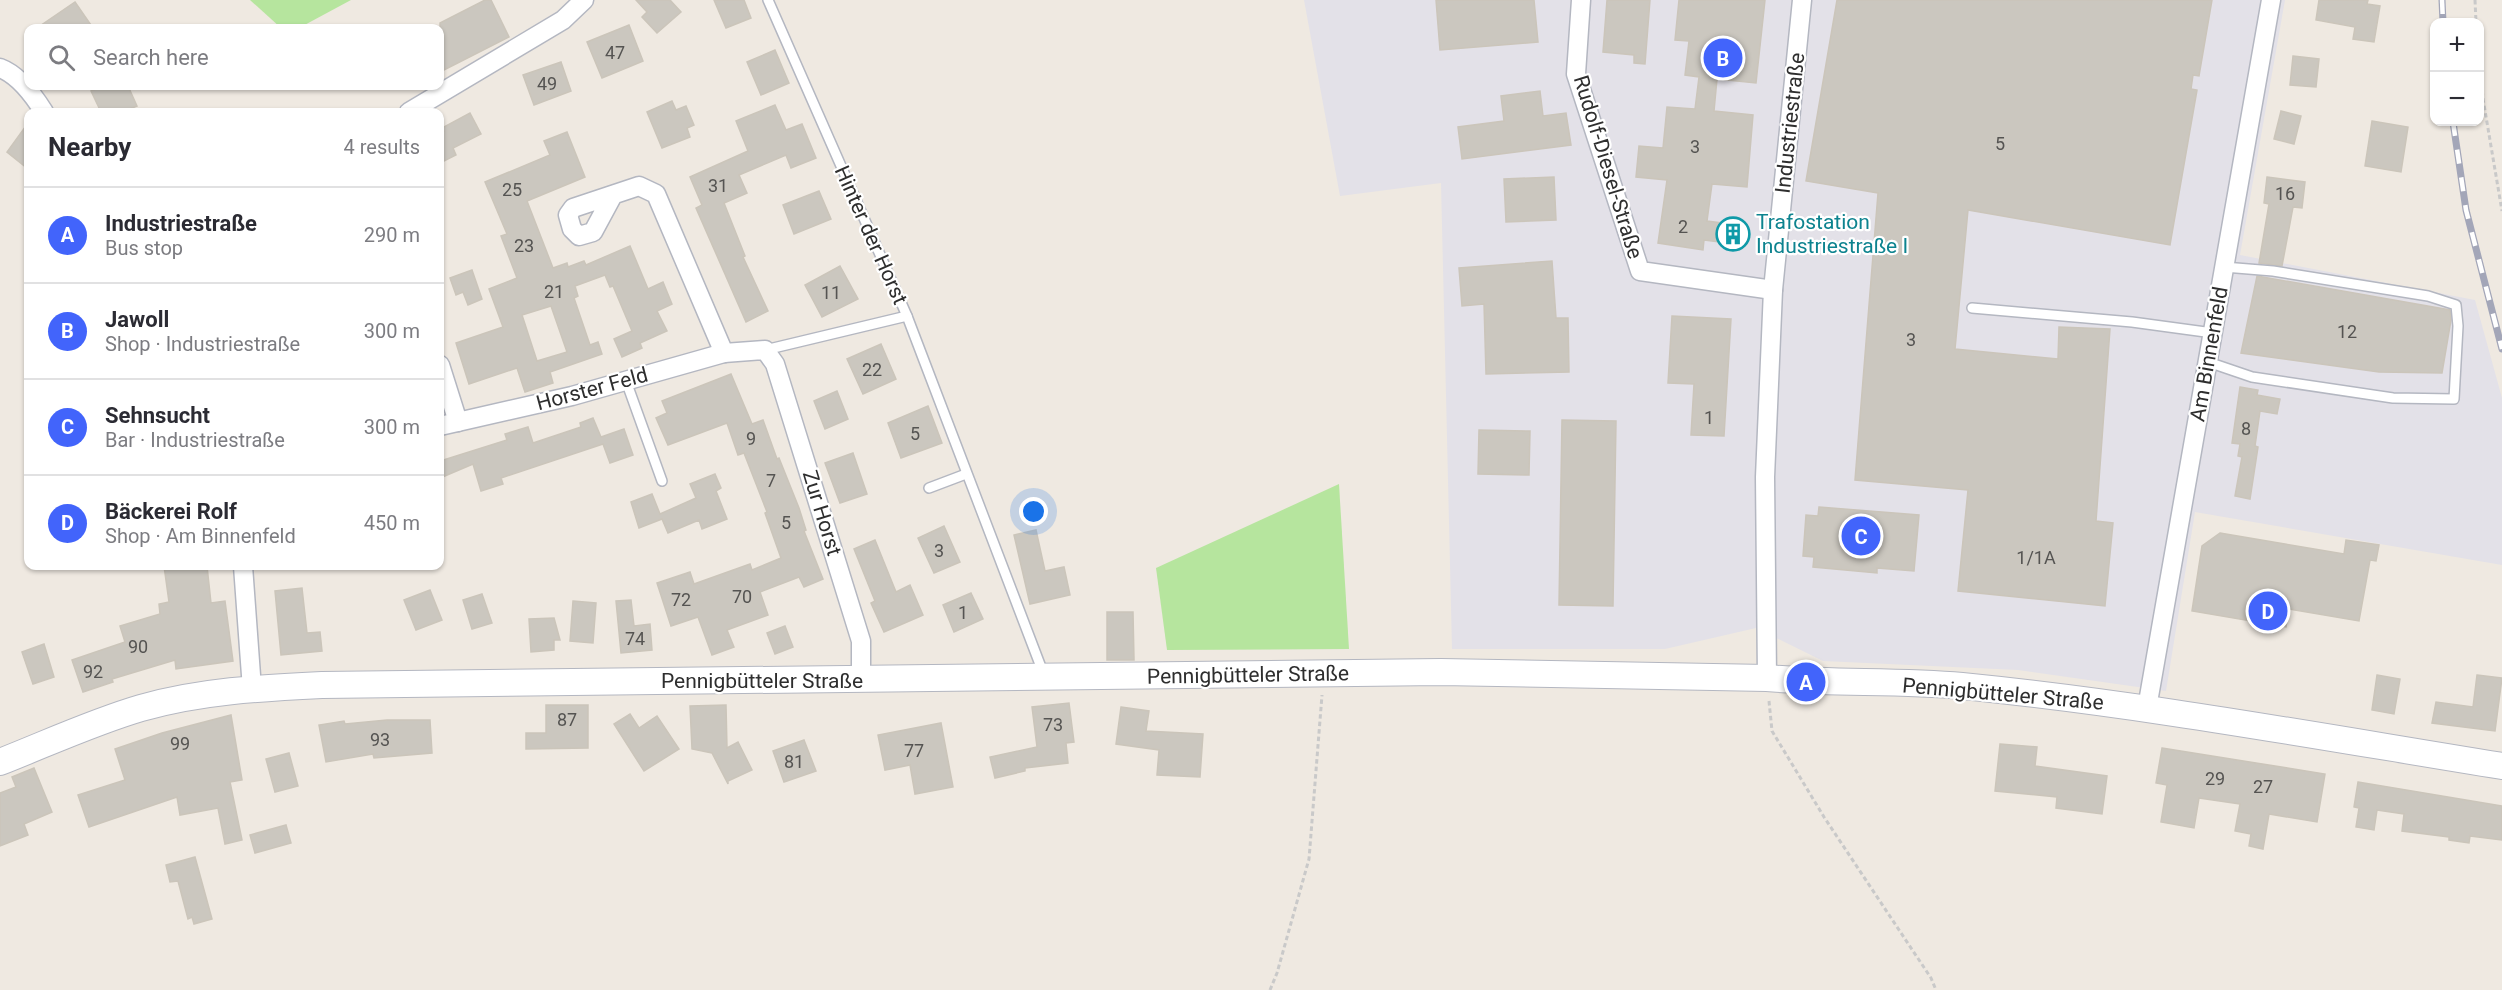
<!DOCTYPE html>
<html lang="en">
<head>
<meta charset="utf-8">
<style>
  :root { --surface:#fff; --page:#f2f2f3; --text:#2b2b33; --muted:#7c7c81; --line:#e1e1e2; --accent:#4264fb }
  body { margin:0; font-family:Roboto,sans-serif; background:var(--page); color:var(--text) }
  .controls { position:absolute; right:18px; top:18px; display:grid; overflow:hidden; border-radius:12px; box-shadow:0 2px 4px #0004 }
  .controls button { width:54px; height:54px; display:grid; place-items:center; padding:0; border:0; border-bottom:2px solid var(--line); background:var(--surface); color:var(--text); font:30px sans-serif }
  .you { position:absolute; left:1034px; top:512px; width:21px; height:21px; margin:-15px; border:4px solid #fff; border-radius:50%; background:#1a73e8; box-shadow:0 0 0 9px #1a73e833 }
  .badge { display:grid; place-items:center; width:39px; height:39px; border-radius:50%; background:var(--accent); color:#fff; font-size:20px; font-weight:700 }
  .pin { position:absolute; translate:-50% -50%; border:3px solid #fff; box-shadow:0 2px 6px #0006 }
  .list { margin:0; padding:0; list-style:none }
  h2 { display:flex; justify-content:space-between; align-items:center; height:78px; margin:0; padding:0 24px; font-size:26px }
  h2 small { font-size:20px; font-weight:400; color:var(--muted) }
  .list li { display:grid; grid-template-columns:39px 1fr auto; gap:18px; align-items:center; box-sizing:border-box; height:96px; padding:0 24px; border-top:2px solid var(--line) }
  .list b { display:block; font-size:22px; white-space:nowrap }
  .list p { margin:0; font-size:20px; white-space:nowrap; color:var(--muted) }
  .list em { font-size:20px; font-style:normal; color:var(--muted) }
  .icon { flex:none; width:33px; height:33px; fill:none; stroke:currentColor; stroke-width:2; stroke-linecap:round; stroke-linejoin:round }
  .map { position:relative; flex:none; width:2502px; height:990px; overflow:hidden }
  .search { position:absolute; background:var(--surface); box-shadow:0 2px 4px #0004; left:24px; top:24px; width:420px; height:66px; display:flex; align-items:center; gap:15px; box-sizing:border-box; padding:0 21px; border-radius:12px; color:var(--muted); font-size:22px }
  .panel { position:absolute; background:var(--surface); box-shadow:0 2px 4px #0004; left:24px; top:108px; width:420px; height:462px; border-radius:12px }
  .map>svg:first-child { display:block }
  .industrial { fill:#e3e1e8 }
  .green { fill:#b6e59e }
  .building { fill:#cbc7bf; stroke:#cbc5ba; stroke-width:1.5; fill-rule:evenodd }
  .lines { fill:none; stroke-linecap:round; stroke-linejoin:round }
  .lane-casing { stroke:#b4b7c1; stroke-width:12 }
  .street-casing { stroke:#b4b7c1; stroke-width:21 }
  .secondary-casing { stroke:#b4b7c1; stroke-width:28 }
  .path { stroke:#c9c9c9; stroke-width:3; stroke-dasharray:4.5 3; stroke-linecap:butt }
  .lane { stroke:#fff; stroke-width:9 }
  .street { stroke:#fff; stroke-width:18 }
  .secondary { stroke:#fff; stroke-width:26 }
  .rail-casing { stroke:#a3a6b8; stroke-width:7 }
  .rail { stroke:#fff; stroke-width:4.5; stroke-dasharray:14; stroke-linecap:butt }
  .labels { text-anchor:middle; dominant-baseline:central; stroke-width:4.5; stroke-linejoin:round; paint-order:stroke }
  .number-label { font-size:18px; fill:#555452 }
  .street-label { font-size:21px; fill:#2e2e2e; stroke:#fff }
  .culture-label { font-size:21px; fill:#0d838f; stroke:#fff; text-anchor:start }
</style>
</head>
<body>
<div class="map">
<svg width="2502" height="990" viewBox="0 0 2502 990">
  <rect width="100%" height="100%" fill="#efe9e1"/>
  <path class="industrial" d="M1304,0H2285L2240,255L2475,300L2502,398V565L2195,512L2166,691L2018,670L1823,661L1756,628L1665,649H1452L1441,183L1340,196Z"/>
  <g class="green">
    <path d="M250,0H351L299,28H281Z"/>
    <path d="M1339,484L1349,649L1167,650L1156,568Z"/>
  </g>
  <g class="building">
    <path d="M485,0H491L509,37L440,72V23Z"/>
    <path d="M636,0H670L681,12L657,33L642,17L647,12Z"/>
    <path d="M714,0H744L751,18L726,28Z"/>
    <path d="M1436,0H1534L1538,42L1440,50Z"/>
    <path d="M1607,0H1650L1645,64L1634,63V55L1603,52Z"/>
    <path d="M1679,0H1765L1756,83L1717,79L1714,111L1753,115L1747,187L1712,184L1707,221L1745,226L1743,245L1704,240L1703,250L1658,243L1667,180L1636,177L1639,146L1663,148L1667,107L1695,109L1699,77L1685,75L1689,41L1675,40Z"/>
    <path d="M1837,0H2212L2199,76L2193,75L2191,89L2197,90L2170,245L1968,210L1955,349L2058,359L2059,327L2110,329L2096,521L2113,523L2105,606L1958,591L1968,490L1855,480L1878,193L1806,181Z"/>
    <path d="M2319,0H2368L2367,4L2380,6L2374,42L2353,39L2355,27L2316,20Z"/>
    <path d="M75,2L93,28H37Z"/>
    <path d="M629,25L643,61L602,78L587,42Z"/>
    <path d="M775,50L789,83L761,95L747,62Z"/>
    <path d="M2293,56L2319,59L2316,87L2290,85Z"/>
    <path d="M561,62L571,91L534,105L523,75Z"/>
    <path d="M104,86H128L137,106L122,112H101L91,91Z"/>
    <path d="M1540,91L1543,116L1566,113L1571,145L1462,159L1458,127L1504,121L1501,96Z"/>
    <path d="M672,101L676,110L686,106L694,125L687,128L690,137L662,148L647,112Z"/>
    <path d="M775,105L786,130L802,124L816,158L791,168L786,155L739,175L747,193L724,203L745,256L743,257L768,311L746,322L696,208L702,205L690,177L748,151L736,121Z"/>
    <path d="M2281,111L2301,116L2294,144L2274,139Z"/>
    <path d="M470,113L481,134L453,148L456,155L440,163V122L444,132L442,128Z"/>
    <path d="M2372,121L2408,127L2401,172L2365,166Z"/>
    <path d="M28,123V169L7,152Z"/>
    <path d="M567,132L585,177L527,201L553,268L567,263L568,267L584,261L586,265L630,246L648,289L663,282L672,304L657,311L667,331L640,343L642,348L622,357L614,339L632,331L613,286L610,287L605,275L575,286L578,296L574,298L590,345L598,342L602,354L550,372L553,383L525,392L517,368L469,384L456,343L503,327L489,289L517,278L501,236L507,234L485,182L550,155L544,141ZM551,306L567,352L537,361L522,315Z"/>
    <path d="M1554,177L1556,220L1506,222L1504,179Z"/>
    <path d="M2267,177L2305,182L2302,208L2293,207L2282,266L2259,263L2269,204L2264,203Z"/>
    <path d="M819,191L831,219L794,234L783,205Z"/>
    <path d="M1552,261L1556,318H1568L1569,372L1486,374L1484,304L1462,306L1459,268Z"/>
    <path d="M840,266L858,299L822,317L805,285Z"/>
    <path d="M472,270L482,299L468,305L463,292L456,295L450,278Z"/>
    <path d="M2257,276L2450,310L2451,320L2442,373L2379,372L2241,353Z"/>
    <path d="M1672,316L1731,319L1724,436L1691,435L1694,384L1668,383Z"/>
    <path d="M881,344L896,379L863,394L847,359Z"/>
    <path d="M731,374L752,424L763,420L777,459L779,458L799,508L806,530L804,531L823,579L804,587L799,577L760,592L768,615L727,630L734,647L712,655L698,617L671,626L657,583L690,572L694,584L750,564L752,570L781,558L765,513L767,512L744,453L738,455L727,423L668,445L656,418L667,413L662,401Z"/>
    <path d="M2240,387L2258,390L2257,395L2280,399L2277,414L2260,411L2255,446L2258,447L2250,499L2235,496L2242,457L2238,456L2240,444L2232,443Z"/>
    <path d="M837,391L848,419L825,429L814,401Z"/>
    <path d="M928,406L942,443L901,458L888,423Z"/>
    <path d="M593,418L601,437L624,429L633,455L610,463L603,444L501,478L503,484L481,491L473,464L440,478V461L507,440L505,434L528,427L533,443L581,427L580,423Z"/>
    <path d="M1562,420L1616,421L1613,606L1559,605Z"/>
    <path d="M1479,430L1530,431L1529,475L1478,474Z"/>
    <path d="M853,453L867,494L840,503L825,463Z"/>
    <path d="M715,474L721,488L716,491L727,519L702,529L699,520L668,533L662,519L639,528L631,502L652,494L660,514L696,498L690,484Z"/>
    <path d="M1819,507L1919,515L1914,571L1877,568V573L1813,567L1814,557L1803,556L1806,515L1818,516Z"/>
    <path d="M944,526L960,562L934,573L918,538Z"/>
    <path d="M1036,530L1045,571L1064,567L1070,595L1030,604L1014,535Z"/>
    <path d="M2220,533L2344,554L2346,540L2379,545L2376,561L2370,560L2359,621L2289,609L2286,627L2192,611L2202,546Z"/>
    <path d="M875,540L896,592L910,585L923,615L884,632L871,603L875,601L854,549Z"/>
    <path d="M164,566H207L211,603L225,601L233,661L176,669L175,660L112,679L113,682L83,692L72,660L125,642L120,626L160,614L159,604L169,602Z"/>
    <path d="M302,588L307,633L320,632L322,651L281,655L275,591Z"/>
    <path d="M430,590L442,620L416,630L404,600Z"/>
    <path d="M971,593L983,619L954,632L943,605Z"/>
    <path d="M482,594L492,623L472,629L463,600Z"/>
    <path d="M631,600L634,626L650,624L652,650L621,653L616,601Z"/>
    <path d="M573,601L596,603L593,643L570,641Z"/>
    <path d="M1107,612H1133L1134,660H1107Z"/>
    <path d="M554,618L560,640H554V650L531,652L529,619Z"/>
    <path d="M785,626L793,647L775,654L767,633Z"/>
    <path d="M44,644L54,677L33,684L22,652Z"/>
    <path d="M2377,675L2400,679L2394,714L2372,710Z"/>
    <path d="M2477,675L2502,678L2495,731L2432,723L2436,702L2473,707Z"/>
    <path d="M1069,703L1074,742L1066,743L1068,763L1025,768V771L995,778L990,757L1037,747L1032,707Z"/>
    <path d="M546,705H588V748L526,749V733H546Z"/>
    <path d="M726,705L727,748L738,742L752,770L728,781V784L712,753L692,749L690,706Z"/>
    <path d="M1121,707L1149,711L1146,731L1203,734L1200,777L1157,775L1159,750L1116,744Z"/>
    <path d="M630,714L639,728L657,716L679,749L644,771L614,724Z"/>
    <path d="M231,715L242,780L230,782L242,840L225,844L218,808L180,815L177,797L89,827L78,795L125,780L115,749L162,733Z"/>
    <path d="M387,720H430L432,753L374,758L373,754L326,762L319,725L344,721L345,724Z"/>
    <path d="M941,723L953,787L915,794L910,765L885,770L878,735Z"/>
    <path d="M804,740L816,771L784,782L773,751Z"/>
    <path d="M2000,744L2037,747L2035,766L2107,776L2102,814L2056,808L2057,797L1995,791Z"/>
    <path d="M2162,748L2325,774L2317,822L2269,814L2263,849L2249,846L2251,834L2235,831L2240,804L2199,798L2194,828L2161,822L2167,785L2156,783Z"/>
    <path d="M289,753L298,786L275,792L266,759Z"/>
    <path d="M34,768L52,812L24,824L28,835L0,846V793L16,787L12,777Z"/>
    <path d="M2358,782L2502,806V840L2470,836L2469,843L2449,840V837L2402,831L2404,814L2377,810L2374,830L2356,827L2359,808L2354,807Z"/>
    <path d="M286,825L291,843L255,853L250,835Z"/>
    <path d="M195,857L212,919L194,924L192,917L188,919L178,881L170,882L166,865Z"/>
  </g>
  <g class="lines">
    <g class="lane-casing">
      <g id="lane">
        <path d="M768,0L907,316L1044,675"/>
        <path d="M1972,308L2132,322L2213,333"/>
        <path d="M765,350L907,316"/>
        <path d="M2208,362L2252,377L2393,398L2454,399L2458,326L2456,305L2428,296L2273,271L2224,267"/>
        <path d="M626,381L662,481"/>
        <path d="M929,488L966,474"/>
      </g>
    </g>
    <g class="street-casing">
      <g id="street">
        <path d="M1581,0L1576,74L1640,271L1773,290"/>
        <path d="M0,68C19,75 34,96 44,112"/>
        <path d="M409,112L563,20L584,0"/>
        <path d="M613,195L593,232L579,236L572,229L568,215L573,208L639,186L656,194L724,353"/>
        <path d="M440,365L458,422"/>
        <path d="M440,426L572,396L724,353L765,350L775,364L861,641V681"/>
        <path d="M243,566L252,689"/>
        <path d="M1767,678L1765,477L1773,290L1802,0"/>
        <path d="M2147,708L2271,0"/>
      </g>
    </g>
    <g class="secondary-casing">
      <path id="secondary" d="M0,762C46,744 93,722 141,708C200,691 261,688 322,685L1441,672L1767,678C1832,684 1897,680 1962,686C2143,704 2322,737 2502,766"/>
    </g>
    <g class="path">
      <path d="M2475,0L2476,22"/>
      <path d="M2480,61L2483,99L2502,211"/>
      <path d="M1769,701L1772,731L1824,817L1931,978L1936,990"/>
      <path d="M1270,990L1277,973L1309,859L1322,695"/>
    </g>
    <use href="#lane" class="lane"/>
    <use href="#street" class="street"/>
    <use href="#secondary" class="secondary"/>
    <g class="rail-casing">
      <g id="rail">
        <path d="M2442,0L2443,22"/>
        <path d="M2453,122L2466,210L2502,349"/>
      </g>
    </g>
    <use href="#rail" class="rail"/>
  </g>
  <defs>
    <g id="building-ring" transform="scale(1.725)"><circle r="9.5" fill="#fff" stroke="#0f9aa8" stroke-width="1.5"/><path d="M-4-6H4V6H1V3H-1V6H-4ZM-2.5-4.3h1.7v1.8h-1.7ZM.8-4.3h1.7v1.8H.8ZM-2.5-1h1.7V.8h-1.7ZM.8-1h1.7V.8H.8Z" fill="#0f9aa8"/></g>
  </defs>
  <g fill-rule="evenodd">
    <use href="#building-ring" x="1733" y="234"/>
  </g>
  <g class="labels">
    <g class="number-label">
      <text x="615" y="52">47</text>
      <text x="547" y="83">49</text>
      <text x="2000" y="143">5</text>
      <text x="1695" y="146">3</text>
      <text x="718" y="185">31</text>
      <text x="512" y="189">25</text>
      <text x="2285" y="193">16</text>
      <text x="1683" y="226">2</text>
      <text x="524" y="245">23</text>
      <text x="554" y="291">21</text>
      <text x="831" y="292">11</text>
      <text x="2347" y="331">12</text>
      <text x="1911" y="339">3</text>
      <text x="872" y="369">22</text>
      <text x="1709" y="417">1</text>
      <text x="2246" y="428">8</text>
      <text x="915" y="433">5</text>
      <text x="751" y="438">9</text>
      <text x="771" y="480">7</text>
      <text x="786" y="522">5</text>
      <text x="939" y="550">3</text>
      <text x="2036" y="557">1/1A</text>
      <text x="742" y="596">70</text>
      <text x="681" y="599">72</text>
      <text x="963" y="612">1</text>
      <text x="635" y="638">74</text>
      <text x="138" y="646">90</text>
      <text x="93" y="671">92</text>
      <text x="567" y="719">87</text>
      <text x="1053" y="724">73</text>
      <text x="380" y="739">93</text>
      <text x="180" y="743">99</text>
      <text x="914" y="750">77</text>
      <text x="794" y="761">81</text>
      <text x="2215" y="778">29</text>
      <text x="2263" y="786">27</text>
    </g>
    <g class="street-label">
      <text transform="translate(1790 123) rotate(-84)">Industriestraße</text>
      <text transform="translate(1608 167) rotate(73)">Rudolf-Diesel-Straße</text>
      <text transform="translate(871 235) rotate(66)">Hinter der Horst</text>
      <text transform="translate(2209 354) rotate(-80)">Am Binnenfeld</text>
      <text transform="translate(592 389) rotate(-15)">Horster Feld</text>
      <text transform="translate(822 513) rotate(73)">Zur Horst</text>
      <text transform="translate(1248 675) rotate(-1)">Pennigbütteler Straße</text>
      <text x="762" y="681">Pennigbütteler Straße</text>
      <text transform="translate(2003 694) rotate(5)">Pennigbütteler Straße</text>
    </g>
    <g class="culture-label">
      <text x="1756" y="222">Trafostation<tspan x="1756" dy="24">Industriestraße I</tspan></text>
    </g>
  </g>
</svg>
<div class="controls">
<button>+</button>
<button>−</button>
</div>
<div class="you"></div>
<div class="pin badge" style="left:1806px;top:682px">A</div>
<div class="pin badge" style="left:1723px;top:58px">B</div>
<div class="pin badge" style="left:1861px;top:536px">C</div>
<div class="pin badge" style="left:2268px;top:611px">D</div>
<div class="search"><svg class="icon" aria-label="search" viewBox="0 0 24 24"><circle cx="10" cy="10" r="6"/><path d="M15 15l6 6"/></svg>Search here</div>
<section class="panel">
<h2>Nearby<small>4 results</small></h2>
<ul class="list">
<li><span class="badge">A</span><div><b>Industriestraße</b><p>Bus stop</p></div><em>290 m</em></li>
<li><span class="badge">B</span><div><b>Jawoll</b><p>Shop · Industriestraße</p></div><em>300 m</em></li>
<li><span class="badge">C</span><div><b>Sehnsucht</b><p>Bar · Industriestraße</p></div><em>300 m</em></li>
<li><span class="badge">D</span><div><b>Bäckerei Rolf</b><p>Shop · Am Binnenfeld</p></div><em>450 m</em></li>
</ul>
</section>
</div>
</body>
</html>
